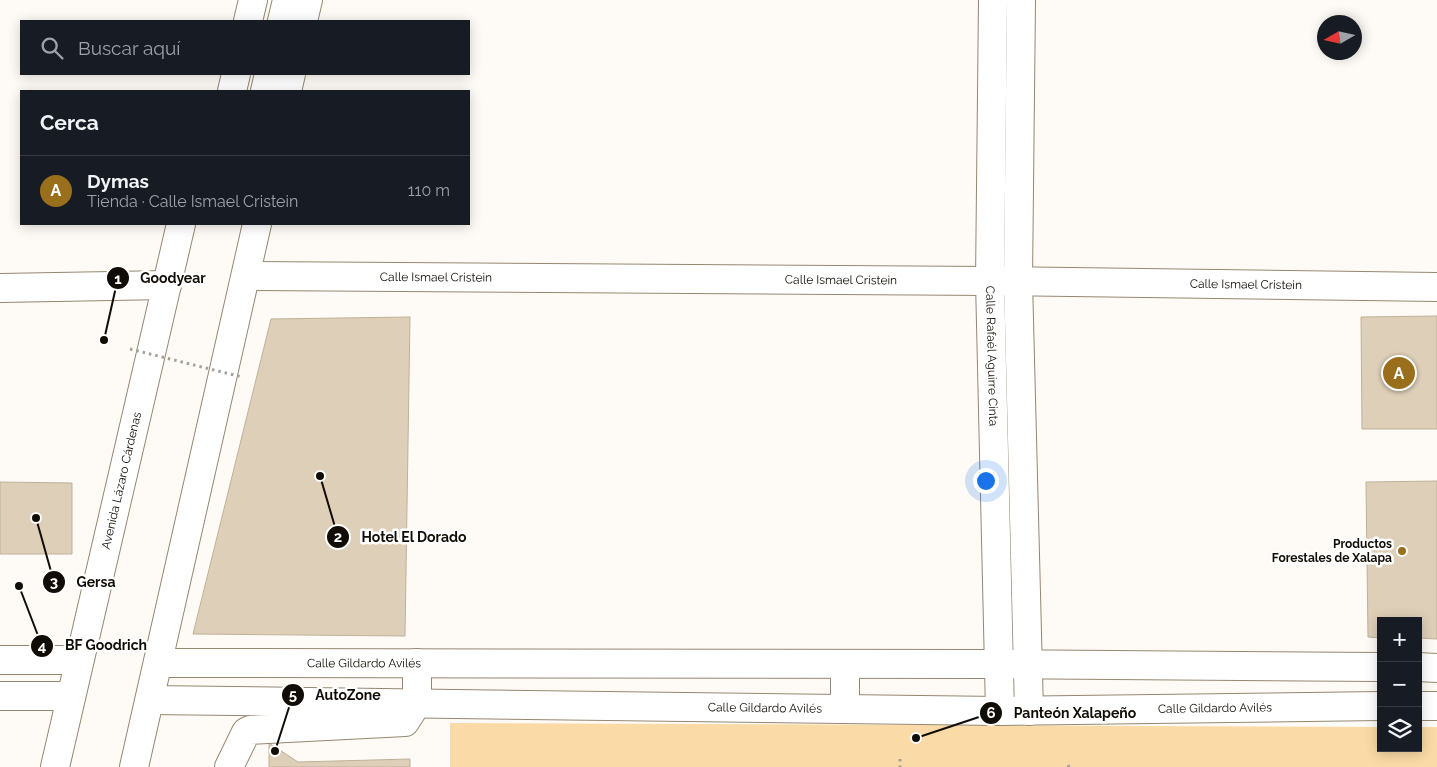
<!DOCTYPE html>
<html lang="es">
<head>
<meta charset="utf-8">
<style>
  :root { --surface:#171b24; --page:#242831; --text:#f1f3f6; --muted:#9ea1a6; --line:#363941; --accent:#996f1c }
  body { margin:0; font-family:Raleway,sans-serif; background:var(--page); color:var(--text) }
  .controls { position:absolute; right:15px; bottom:15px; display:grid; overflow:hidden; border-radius:0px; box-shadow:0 2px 12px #0003 }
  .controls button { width:45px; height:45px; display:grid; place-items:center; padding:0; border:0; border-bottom:1px solid var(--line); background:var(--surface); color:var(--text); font:25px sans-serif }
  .compass { position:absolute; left:1317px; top:15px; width:45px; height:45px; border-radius:50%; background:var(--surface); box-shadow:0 2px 12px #0003; rotate:261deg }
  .you { position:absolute; left:985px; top:480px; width:18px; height:18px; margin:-12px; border:4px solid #fff; border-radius:50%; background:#1a73e8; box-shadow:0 0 0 8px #1a73e833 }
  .badge { display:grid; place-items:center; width:32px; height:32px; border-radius:50%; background:var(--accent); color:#fff; font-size:16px; font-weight:700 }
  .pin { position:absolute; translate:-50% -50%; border:2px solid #fff; box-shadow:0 1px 5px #0006 }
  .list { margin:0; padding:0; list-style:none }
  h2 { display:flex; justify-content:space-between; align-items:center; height:65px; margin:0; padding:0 20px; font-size:21px }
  h2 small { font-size:16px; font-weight:400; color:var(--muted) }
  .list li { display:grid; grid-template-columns:32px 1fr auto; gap:15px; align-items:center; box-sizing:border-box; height:70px; padding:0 20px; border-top:1px solid var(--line) }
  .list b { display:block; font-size:19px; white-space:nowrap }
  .list p { margin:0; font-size:16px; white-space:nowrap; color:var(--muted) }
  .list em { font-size:16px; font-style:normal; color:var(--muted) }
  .icon { flex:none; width:28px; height:28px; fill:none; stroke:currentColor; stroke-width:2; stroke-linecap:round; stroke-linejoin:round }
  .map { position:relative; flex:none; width:1437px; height:767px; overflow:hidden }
  .search { position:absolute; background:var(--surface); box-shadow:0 2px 12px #0003; left:20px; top:20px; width:450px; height:55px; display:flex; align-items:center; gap:12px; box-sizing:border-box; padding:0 18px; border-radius:0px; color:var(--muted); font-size:19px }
  .panel { position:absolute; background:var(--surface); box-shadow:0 2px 12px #0003; left:20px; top:90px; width:450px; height:135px; border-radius:0px }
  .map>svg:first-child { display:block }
  .green { fill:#fadaa6 }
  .building { fill:#decfb8; stroke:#bfb099 }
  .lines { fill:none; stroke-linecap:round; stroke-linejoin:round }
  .minor-casing { stroke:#958771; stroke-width:30 }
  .highway-casing { stroke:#958771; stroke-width:30 }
  .path { stroke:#a4a09a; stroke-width:3; stroke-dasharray:2.5 4; stroke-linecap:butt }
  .minor { stroke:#fff; stroke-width:28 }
  .highway { stroke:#fff; stroke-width:28 }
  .path-bridge { stroke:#a4a09a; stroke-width:3; stroke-dasharray:2.5 4; stroke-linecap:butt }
  .poi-dot { fill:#996f1c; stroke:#fff; stroke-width:2 }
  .labels { text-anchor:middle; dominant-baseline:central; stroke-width:5; stroke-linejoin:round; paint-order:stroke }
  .street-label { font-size:12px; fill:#110c05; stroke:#fff }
  .poi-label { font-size:12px; font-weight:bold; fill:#110c05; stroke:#fff; text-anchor:end }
  .leader { fill:none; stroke:#110c05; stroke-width:2 }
  .callout-dot { fill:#110c05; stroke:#fff; stroke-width:2 }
  .mark-label { font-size:15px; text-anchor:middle; font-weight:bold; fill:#fff }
  .callout-label { font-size:14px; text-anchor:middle; font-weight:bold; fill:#110c05; stroke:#fff; stroke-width:5; stroke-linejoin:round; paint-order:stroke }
</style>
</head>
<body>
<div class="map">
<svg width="1437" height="767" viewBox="0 0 1437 767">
  <rect width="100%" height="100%" fill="#fefbf6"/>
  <path class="green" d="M450,723L1381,727V748H1418V727H1437V767H450Z"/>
  <g class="building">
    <path d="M1437,316V429H1362L1361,317Z"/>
    <path d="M410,317L405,636L193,634L271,319Z"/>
    <path d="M1437,481V639L1418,638V621H1381V638L1368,637L1366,482Z"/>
    <path d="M0,482L72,483V554H0Z"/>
    <path d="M269,743L298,762L410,759V767H269Z"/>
  </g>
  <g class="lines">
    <g class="minor-casing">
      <g id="minor">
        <path id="s1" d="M993,0L990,281L1000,711"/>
        <path d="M1021,0L1018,281L1029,711"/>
        <path id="s2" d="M246,276L990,281L1437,287"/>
        <path d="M0,288L167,285"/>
        <path d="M0,660H79"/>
        <path id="s3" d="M158,663L999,664L1381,667"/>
        <path d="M845,664V709"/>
        <path d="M1418,667L1437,668"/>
        <path d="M0,696H71"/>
        <path id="s4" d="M150,700L1000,711L1381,706"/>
        <path d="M1418,706H1437"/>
        <path d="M229,767L246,732L250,730L405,722L417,703V663"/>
      </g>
    </g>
    <g class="highway-casing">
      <g id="highway">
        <path d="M248,21L253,0"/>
        <path d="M282,21L287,0"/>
        <path d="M303,21L308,0"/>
        <path d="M232,91L236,74"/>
        <path d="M265,91L269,74"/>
        <path d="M287,91L291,74"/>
        <path id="s5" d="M55,767L181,224"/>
        <path d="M134,767L257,224"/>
      </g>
    </g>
    <g class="path">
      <path d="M900,759V767"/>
      <path d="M1068,765L1069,767"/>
    </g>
    <use href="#minor" class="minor"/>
    <use href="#highway" class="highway"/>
    <path class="path-bridge" d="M130,349L242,377"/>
  </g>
  <circle class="poi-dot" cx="1402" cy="551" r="5"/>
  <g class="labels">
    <g class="street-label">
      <text stroke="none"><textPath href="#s2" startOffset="190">Calle Ismael Cristein</textPath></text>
      <text stroke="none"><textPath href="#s2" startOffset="595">Calle Ismael Cristein</textPath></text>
      <text stroke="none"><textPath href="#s2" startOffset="1000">Calle Ismael Cristein</textPath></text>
      <text stroke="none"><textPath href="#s1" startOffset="356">Calle Rafaél Aguirre Cinta</textPath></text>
      <text stroke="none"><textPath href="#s5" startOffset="294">Avenida Lázaro Cárdenas</textPath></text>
      <text stroke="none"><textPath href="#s3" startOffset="206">Calle Gildardo Avilés</textPath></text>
      <text stroke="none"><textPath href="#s4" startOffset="615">Calle Gildardo Avilés</textPath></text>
      <text stroke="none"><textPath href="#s4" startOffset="1065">Calle Gildardo Avilés</textPath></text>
    </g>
    <g class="poi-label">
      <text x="1392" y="544">Productos<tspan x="1392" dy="14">Forestales de Xalapa</tspan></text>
    </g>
  </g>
  <path class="leader" d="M104 340L118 278M320 476L338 537M36 518L54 582M19 586L42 646M275 751L293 695M916 738L991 713"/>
  <g class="callout-dot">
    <circle cx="104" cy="340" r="5"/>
    <circle cx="320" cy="476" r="5"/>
    <circle cx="36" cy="518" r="5"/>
    <circle cx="19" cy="586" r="5"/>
    <circle cx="275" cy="751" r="5"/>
    <circle cx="916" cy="738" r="5"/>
    <circle cx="118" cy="278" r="12"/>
    <circle cx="338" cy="537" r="12"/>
    <circle cx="54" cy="582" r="12"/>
    <circle cx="42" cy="646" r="12"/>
    <circle cx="293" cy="695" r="12"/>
    <circle cx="991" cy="713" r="12"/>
  </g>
  <g class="mark-label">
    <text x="118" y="284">1</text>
    <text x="338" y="542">2</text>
    <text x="54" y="587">3</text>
    <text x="42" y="651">4</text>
    <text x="293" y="700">5</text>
    <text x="991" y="718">6</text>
  </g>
  <g class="callout-label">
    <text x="173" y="283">Goodyear</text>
    <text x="414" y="542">Hotel El Dorado</text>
    <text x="96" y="587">Gersa</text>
    <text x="106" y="650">BF Goodrich</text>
    <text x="348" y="700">AutoZone</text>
    <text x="1075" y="718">Panteón Xalapeño</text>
  </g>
</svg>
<div class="controls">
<button>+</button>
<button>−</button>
<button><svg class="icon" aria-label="layers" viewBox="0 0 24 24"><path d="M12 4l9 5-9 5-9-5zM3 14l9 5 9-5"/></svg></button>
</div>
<svg class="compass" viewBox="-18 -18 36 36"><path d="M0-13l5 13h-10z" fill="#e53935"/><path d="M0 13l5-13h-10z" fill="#9ea1a6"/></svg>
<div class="you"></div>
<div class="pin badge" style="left:1399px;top:373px">A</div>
<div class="search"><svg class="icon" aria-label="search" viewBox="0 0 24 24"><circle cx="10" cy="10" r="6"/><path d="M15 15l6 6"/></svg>Buscar aquí</div>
<section class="panel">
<h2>Cerca<small></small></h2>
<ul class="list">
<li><span class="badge">A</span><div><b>Dymas</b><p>Tienda · Calle Ismael Cristein</p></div><em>110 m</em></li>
</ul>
</section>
</div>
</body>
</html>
